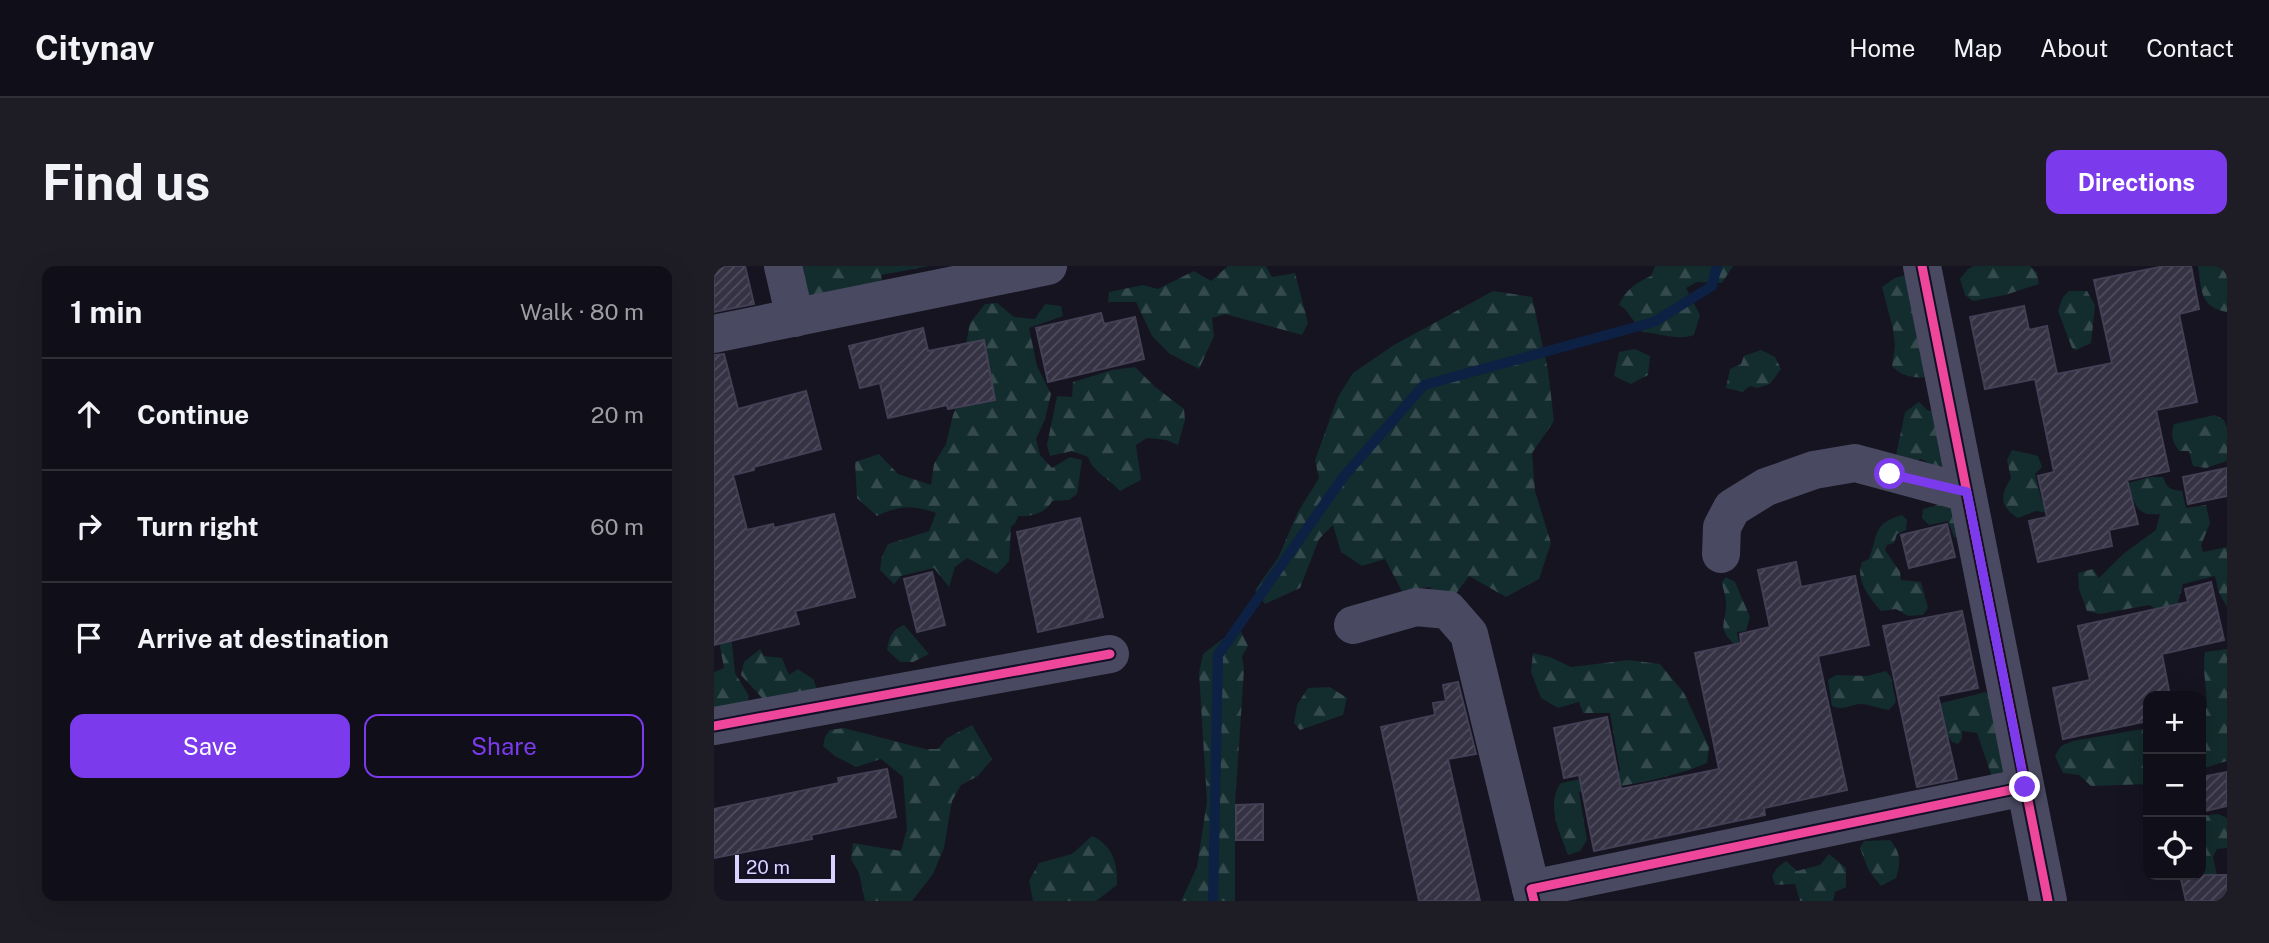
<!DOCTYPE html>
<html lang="en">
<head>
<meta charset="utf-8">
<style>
  :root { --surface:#100f19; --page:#1e1d26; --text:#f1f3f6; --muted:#9c9ca2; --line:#302f38; --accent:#7c3aed }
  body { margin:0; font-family:"Public Sans",sans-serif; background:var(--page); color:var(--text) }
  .controls { position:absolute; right:21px; bottom:21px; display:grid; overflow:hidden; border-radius:14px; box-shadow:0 7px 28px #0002 }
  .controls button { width:63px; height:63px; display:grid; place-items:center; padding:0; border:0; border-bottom:2px solid var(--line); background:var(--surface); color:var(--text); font:35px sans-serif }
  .scale { position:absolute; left:21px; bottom:18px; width:100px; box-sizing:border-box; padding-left:7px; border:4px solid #d9d4ff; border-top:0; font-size:19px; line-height:24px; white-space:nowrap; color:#d9d4ff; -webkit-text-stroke:5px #130f26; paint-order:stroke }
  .stop { position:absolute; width:21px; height:21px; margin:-16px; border:5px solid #7c3aed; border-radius:50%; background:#fff }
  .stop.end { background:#7c3aed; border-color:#fff; box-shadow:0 2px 7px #0008 }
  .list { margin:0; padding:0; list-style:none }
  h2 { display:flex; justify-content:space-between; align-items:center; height:91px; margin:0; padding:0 28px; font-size:30px }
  h2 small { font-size:23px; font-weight:400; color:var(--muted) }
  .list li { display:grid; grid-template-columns:46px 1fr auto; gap:21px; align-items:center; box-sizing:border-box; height:112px; padding:0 28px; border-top:2px solid var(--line) }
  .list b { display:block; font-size:26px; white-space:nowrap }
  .list em { font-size:23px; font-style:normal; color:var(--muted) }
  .actions { display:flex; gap:14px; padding:21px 28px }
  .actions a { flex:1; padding:16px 0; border:2px solid var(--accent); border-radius:14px; text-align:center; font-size:24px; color:var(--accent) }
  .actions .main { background:var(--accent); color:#fff }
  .icon { flex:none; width:38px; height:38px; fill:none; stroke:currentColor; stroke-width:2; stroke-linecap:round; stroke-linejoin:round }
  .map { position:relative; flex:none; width:1513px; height:635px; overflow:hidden; border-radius:14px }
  header { display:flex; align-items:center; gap:42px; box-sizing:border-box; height:98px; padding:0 35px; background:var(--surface); border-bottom:2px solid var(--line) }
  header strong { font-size:33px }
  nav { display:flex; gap:38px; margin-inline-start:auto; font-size:24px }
  .intro { display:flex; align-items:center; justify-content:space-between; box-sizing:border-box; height:168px; padding:0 42px }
  h1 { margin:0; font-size:49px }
  .button { padding:18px 32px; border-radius:14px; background:var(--accent); color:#fff; font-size:24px; font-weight:700 }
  main { display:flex; gap:42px; padding:0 42px }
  aside { flex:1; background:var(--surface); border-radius:14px; box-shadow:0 7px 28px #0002 }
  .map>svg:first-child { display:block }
  .forest { fill:url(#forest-firs) }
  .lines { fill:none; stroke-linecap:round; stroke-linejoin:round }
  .stream { stroke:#0d2144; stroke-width:10 }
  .building { fill:url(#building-hatch); stroke:#433f54; stroke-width:2 }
  .minor { stroke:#4a4962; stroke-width:38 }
  .cycleway-casing { stroke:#130f26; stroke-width:13 }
  .cycleway { stroke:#ed469a; stroke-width:9 }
  .route { stroke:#7c3aed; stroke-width:9 }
</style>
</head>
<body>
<header>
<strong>Citynav</strong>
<nav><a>Home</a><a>Map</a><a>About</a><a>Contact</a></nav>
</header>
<div class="intro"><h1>Find us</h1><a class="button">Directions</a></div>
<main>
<aside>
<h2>1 min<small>Walk · 80 m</small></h2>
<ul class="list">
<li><svg class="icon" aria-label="ahead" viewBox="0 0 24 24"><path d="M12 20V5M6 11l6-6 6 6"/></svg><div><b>Continue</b></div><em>20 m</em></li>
<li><svg class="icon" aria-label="right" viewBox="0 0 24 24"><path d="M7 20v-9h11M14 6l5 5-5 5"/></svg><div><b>Turn right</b></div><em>60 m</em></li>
<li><svg class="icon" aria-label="arrive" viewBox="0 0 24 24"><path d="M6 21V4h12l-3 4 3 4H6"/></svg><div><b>Arrive at destination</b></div></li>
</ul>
<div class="actions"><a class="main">Save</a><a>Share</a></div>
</aside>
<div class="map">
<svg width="1513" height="635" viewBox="0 0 1513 635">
  <defs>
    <pattern id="forest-firs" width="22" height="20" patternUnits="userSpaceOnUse" patternTransform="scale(1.75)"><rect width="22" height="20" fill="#132c2d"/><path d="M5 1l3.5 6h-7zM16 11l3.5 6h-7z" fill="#354a4c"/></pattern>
    <pattern id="building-hatch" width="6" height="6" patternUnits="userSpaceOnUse" patternTransform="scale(1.75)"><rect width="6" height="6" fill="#343243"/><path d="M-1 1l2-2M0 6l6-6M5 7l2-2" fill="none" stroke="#514f5f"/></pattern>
  </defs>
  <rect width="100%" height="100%" fill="#161421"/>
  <g class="forest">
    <path d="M65,0H216L167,9L171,26L113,48Z"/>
    <path d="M514,0H552L558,11L581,7L594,57L588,69L511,48L498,52L500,70L485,103L456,88L438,70L422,36H394L395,26L429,19L444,23L480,5L497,15Z"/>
    <path d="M941,0H1019L1008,17L983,16L972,22L986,49L980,69C963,75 946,67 928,66L911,43L905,39C912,23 922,17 937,10Z"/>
    <path d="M1260,0H1316L1323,7L1325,18L1291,29L1259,35L1251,29L1246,13L1254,3Z"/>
    <path d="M1484,0H1513V46C1485,41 1488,24 1484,0Z"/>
    <path d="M1198,7L1224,108C1210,114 1189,113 1178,100L1181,80L1179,63L1168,21L1181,12Z"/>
    <path d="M779,25L818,31L834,104L840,155L818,187L821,225L837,277L825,313L792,331L755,310L741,329L725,332L716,321L688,325L671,293L648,300L627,286L619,259L605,273L586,322L551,338L541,324L564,292L584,246L605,212L601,194L624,131L639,107L680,79Z"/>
    <path d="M1355,25H1373L1381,39L1377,77L1362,84L1358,82L1344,45L1349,31Z"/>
    <path d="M283,37L300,51L321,53L331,38L347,40L349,50L315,62L323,100L337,128L331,153L322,173L326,189L338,202L356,191L368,194L363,228L355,234L338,235C332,247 317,251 304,250L302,256L297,261L295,295L283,308L253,292L241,301L235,321L220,302L187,310L180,318L166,304L168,290L174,278L215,265L222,247C199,239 186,239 163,250L143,232L141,196L165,188L184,208L217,219L220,198L232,178L239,149L265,92L252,78L256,57L271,38Z"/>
    <path d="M921,83L936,90L934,109L917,118L900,110L905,86Z"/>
    <path d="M1047,84L1061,91L1067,103L1056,118L1043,122L1036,120L1028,126L1012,122L1016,103L1027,98L1030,90Z"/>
    <path d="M421,101L440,120L470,143L471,154L464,179L452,174L433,172L422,179L427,214L406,225C396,213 379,206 374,191L358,185L336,190L333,179L343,130L358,131L359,116L398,104Z"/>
    <path d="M1205,136L1213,144L1228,148L1244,207L1220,200L1207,193L1189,198L1181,194L1191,146Z"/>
    <path d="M1501,149L1510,154L1513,162V195L1492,202L1479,200L1475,185H1465C1459,176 1456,169 1460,158Z"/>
    <path d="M1298,184L1324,190L1328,201L1321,208L1328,236L1339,234L1334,247L1322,245L1304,252C1285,240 1286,230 1297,212L1293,194Z"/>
    <path d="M1436,211H1449C1453,222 1456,224 1468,225L1472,242L1492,239L1496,257L1487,279L1489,286L1513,281V341L1505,327L1501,310L1469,318L1463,340L1449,347L1435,339L1386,348L1373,345L1365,323L1364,307L1379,303L1385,312L1409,288L1442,264L1446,248C1430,249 1424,247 1418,231L1411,232V218Z"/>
    <path d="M1242,234L1251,272L1240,271L1234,255L1215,259L1208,252L1209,243Z"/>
    <path d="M1188,249L1193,254L1192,264L1183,268L1180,277L1173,279L1171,284L1186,306L1187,314L1207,316L1214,342L1209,349L1194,350L1182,343L1167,345C1156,332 1141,314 1148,296L1155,293C1164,269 1159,257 1188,249Z"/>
    <path d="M1012,311L1021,316L1036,351L1032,365L1023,366L1025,376L1021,379C1003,361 1011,360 1012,340C1013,333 1009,324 1008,316Z"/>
    <path d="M16,358L21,407L35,430L33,437L0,448V406L10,402L5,375Z"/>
    <path d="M523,358L534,380L528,390L530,403L521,540V635H467L483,601L493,535L485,407L489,388L515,368Z"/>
    <path d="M190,359L215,388L199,396H186L173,384C175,372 178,363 190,359Z"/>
    <path d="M46,383L50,390L68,392L75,409L84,403L99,413L111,443L51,435L27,409L30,396Z"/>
    <path d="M1513,383V495L1487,503V443L1493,442C1493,422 1488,405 1491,386Z"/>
    <path d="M819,387L836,391L857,401L915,394L946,398L970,427L978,444L995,481L993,497C954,514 907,520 865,526L873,574L866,585L854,589C846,567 831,538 847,517L906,505L896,447H869L865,436L844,442L827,432L817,406Z"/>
    <path d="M1172,405L1177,411L1182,436L1175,444C1167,443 1151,437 1146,438C1135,439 1129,445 1118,440L1114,414L1122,409L1153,410Z"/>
    <path d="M616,421L633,432L629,449L586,464L580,457L583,439L594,422Z"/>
    <path d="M1272,426L1287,437L1295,510L1279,514L1263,467L1248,465V473L1244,478L1238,476L1235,471L1225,472V441L1228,437Z"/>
    <path d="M258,459L278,493L264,510L247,519L238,535L230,582L219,608L198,635H151L145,607L137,593L139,577L187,585L193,563L189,511L167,493L142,501L121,490L109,480L111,471L116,464L130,462L211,483H224L233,472Z"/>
    <path d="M1434,462V518L1377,520L1365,509L1349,507L1341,490L1347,480L1359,475Z"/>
    <path d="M1504,548L1513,552V582L1503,583L1499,591L1503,610L1490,619L1487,608V550Z"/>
    <path d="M378,570C399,579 404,599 403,619L382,635H319L315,615L325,597L358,588Z"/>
    <path d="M1176,574C1187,587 1187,596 1182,612L1167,620L1155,605L1146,582L1150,575Z"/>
    <path d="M1115,588L1132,602V621L1121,626L1119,635H1086L1081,618L1061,619L1058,610L1063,602L1072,595L1083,605L1106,599Z"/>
  </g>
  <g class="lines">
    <path class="stream" d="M499,635L504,389L630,210L710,119L940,56L998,20L1003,0"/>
  </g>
  <g class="building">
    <path d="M0,0H31L40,38L0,46Z"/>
    <path d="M1451,0H1477L1485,43L1465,48L1483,136L1442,144L1455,205L1413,214L1424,258L1395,264L1398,280L1324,296L1315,255L1333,251L1324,210L1340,206L1321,113L1271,123L1256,51L1310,40L1315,64L1333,60L1343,108L1398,97L1380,14Z"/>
    <path d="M387,47L390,58L421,51L430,93L334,116L322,62Z"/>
    <path d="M209,62L214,85L270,74L281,134L234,143L233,139L174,152L166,117L146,122L135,80Z"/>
    <path d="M10,88L24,143L92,125L107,183L40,201V204L19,209L33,264L59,258L60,262L120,248L141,331L81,345L85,358L0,379V89Z"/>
    <path d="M1513,202V230L1474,238L1469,211Z"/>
    <path d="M366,252L389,351L324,366L303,266Z"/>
    <path d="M1233,258L1241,291L1195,302L1187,269Z"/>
    <path d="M1082,296L1087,321L1141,310L1155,379L1104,390L1133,524L1050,542L1051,549L880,585L865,509L850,512L840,462L893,451L907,523L1005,503L981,387L1027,377L1026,368L1056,361L1044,304Z"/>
    <path d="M218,306L231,359L203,366L190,313Z"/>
    <path d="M1497,316L1510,374L1448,388L1456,430H1434V455L1349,473L1339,422L1376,414L1364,360L1474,336L1471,323Z"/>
    <path d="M1248,345L1264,422L1224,430L1243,513L1203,521L1169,360Z"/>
    <path d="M744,416L762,488L734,493L766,635H705L667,461L721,449L719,437L732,435L729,419Z"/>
    <path d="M173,503L182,551L97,569L98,573L0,592V543L125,517L124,512Z"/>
    <path d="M1513,506V540L1487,546V511Z"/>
    <path d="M549,538V574H522V539Z"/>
    <path d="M1466,609H1513V635H1472Z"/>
  </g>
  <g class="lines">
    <g class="minor">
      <path d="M69,0L81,52"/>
      <path d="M1208,0L1334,635"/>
      <path d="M0,68L334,0"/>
      <path d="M1007,288L1008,261L1018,242L1052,221L1100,204L1141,197L1253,227"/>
      <path d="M639,359L702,341L734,344L755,368L820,635"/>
      <path d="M0,460L396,388"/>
      <path d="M817,623L1311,521"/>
    </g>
    <g class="cycleway-casing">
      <g id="cycleway">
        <path d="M1208,0L1334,635"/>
        <path d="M0,460L396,388"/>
        <path d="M820,635L817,623L1311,521"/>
      </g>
    </g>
    <use href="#cycleway" class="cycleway"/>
  </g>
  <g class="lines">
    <path class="route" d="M1176,208L1253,226L1311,521"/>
  </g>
</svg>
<div class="controls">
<button>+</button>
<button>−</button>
<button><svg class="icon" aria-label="locate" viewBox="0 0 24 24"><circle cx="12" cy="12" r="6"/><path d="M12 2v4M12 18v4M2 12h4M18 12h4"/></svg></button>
</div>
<div class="scale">20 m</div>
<div class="stop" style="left:1176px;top:208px"></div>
<div class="stop end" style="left:1311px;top:521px"></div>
</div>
</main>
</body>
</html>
